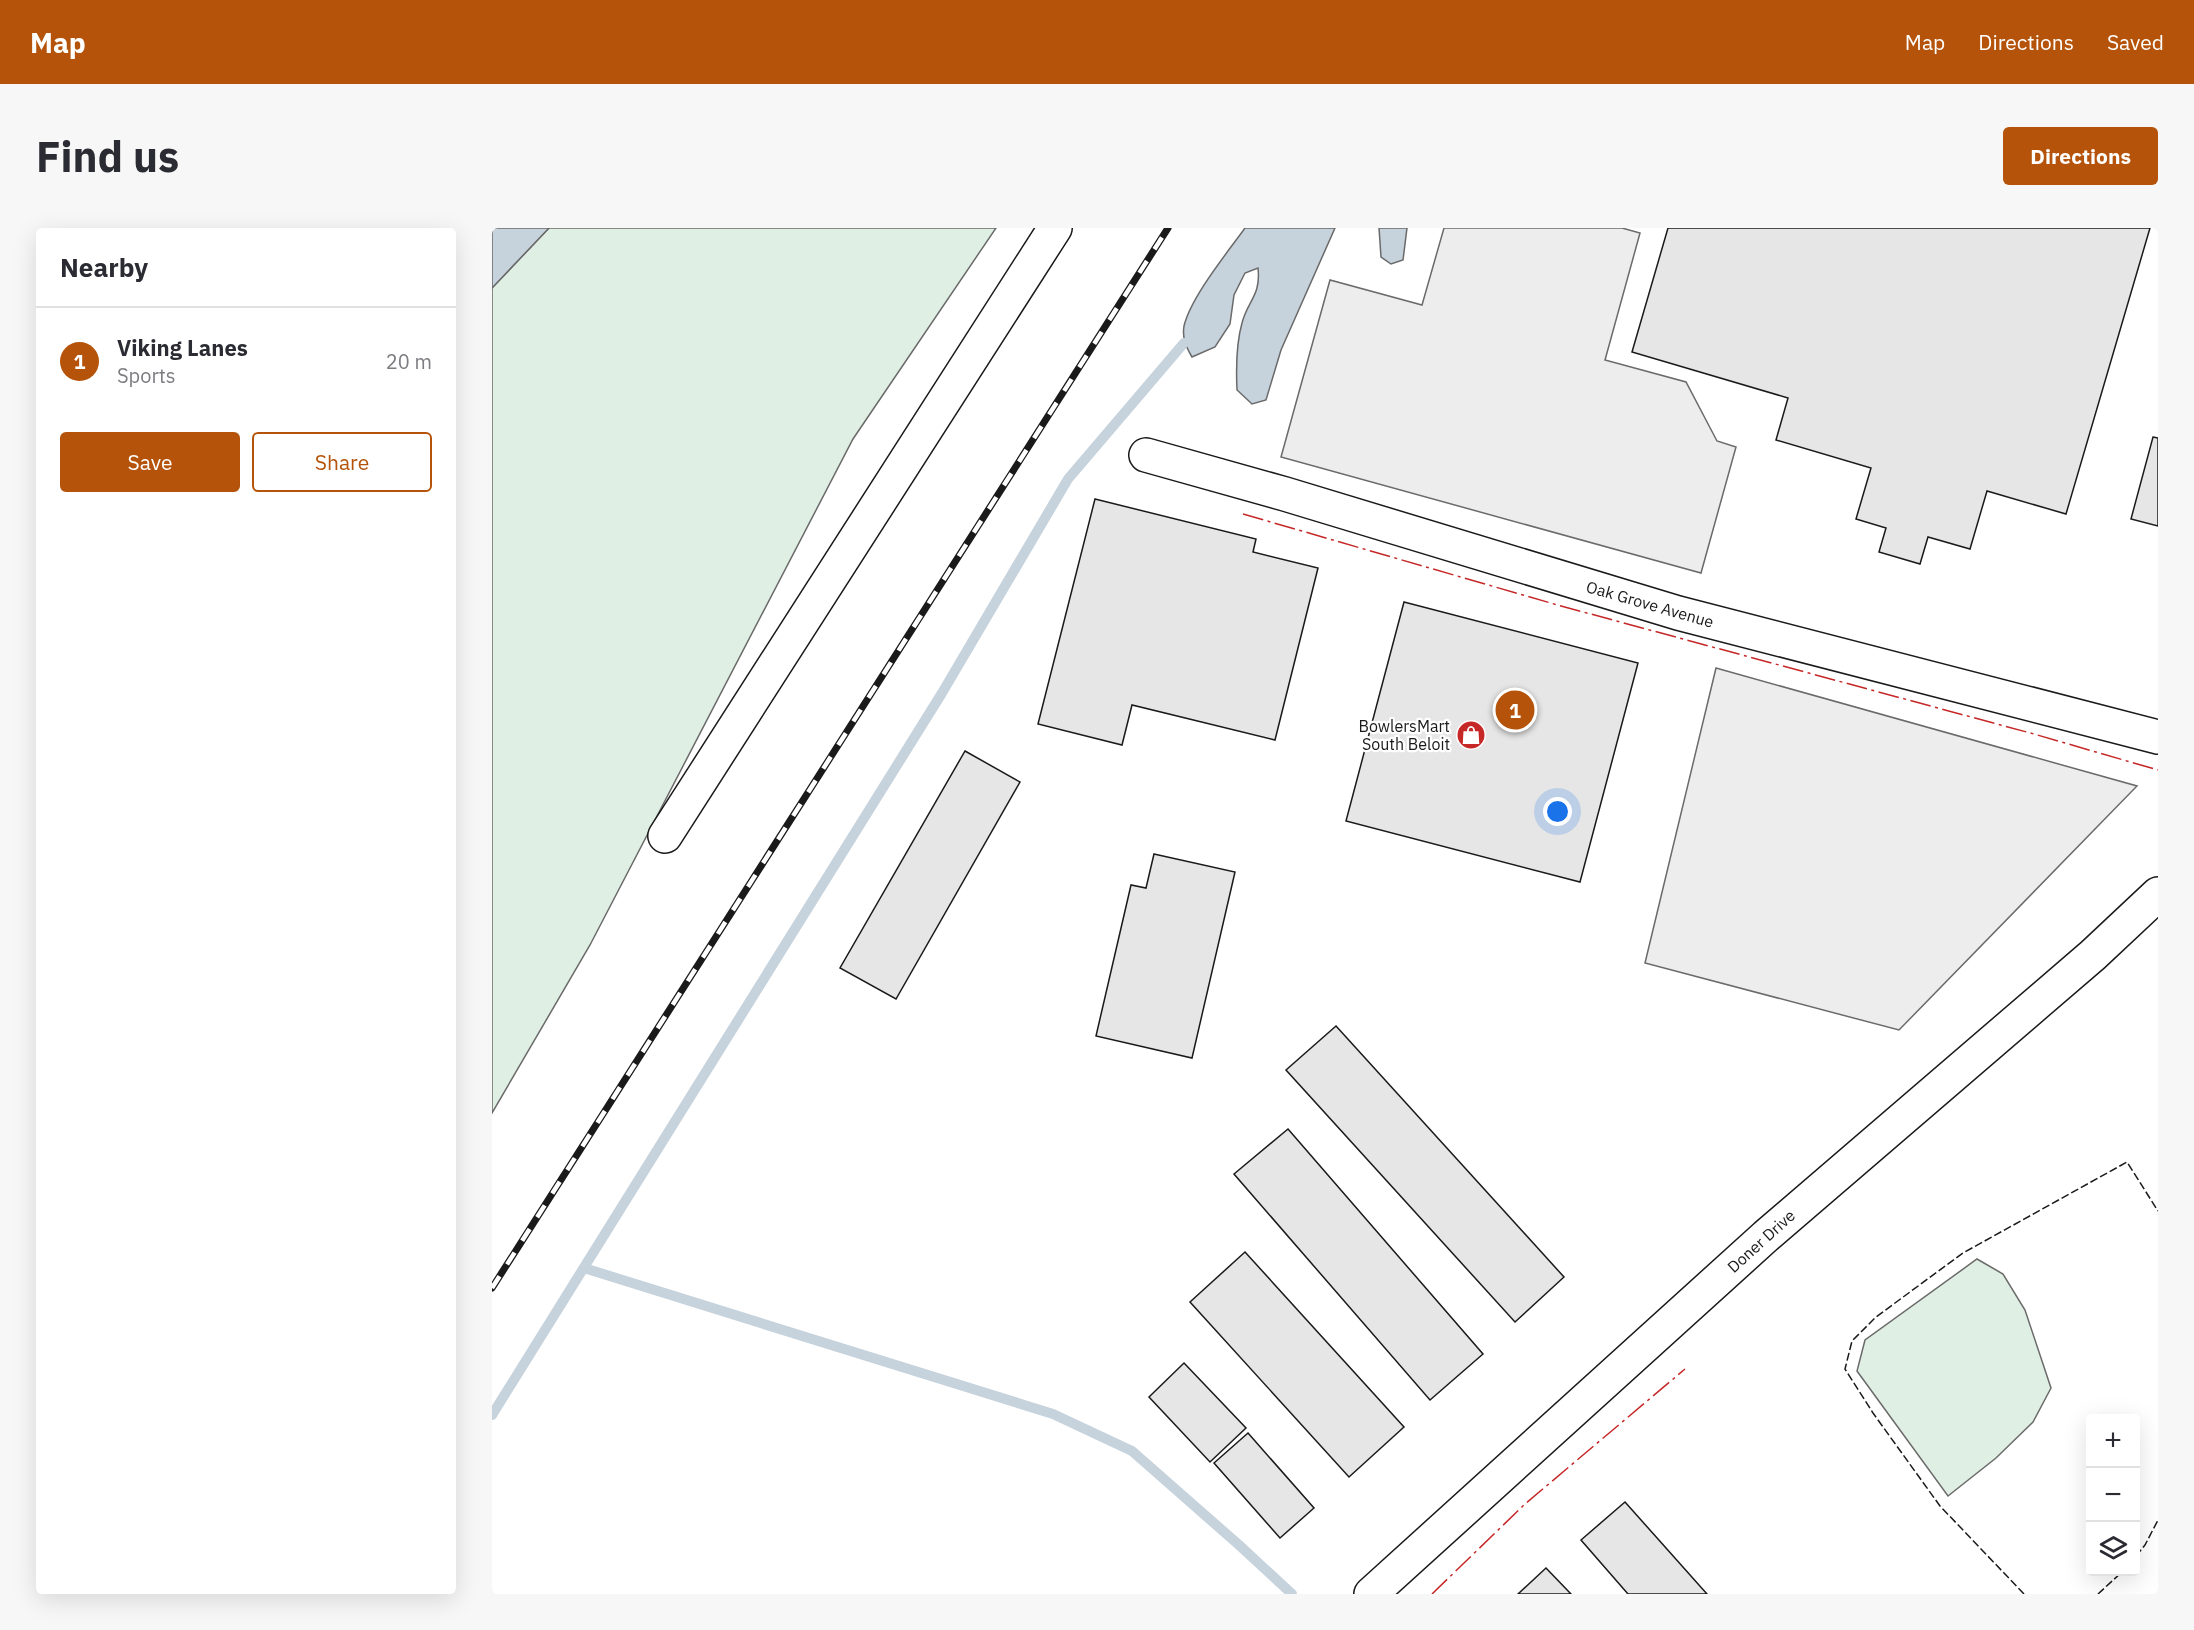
<!DOCTYPE html>
<html lang="en">
<head>
<meta charset="utf-8">
<style>
  :root { --surface:#fff; --page:#f7f7f7; --text:#2b2b33; --muted:#7c7c81; --line:#e1e1e2; --accent:#b45309 }
  body { margin:0; font-family:"IBM Plex Sans",sans-serif; background:var(--page); color:var(--text) }
  .controls { position:absolute; right:18px; bottom:18px; display:grid; overflow:hidden; border-radius:6px; box-shadow:0 6px 24px #0002 }
  .controls button { width:54px; height:54px; display:grid; place-items:center; padding:0; border:0; border-bottom:2px solid var(--line); background:var(--surface); color:var(--text); font:30px sans-serif }
  .you { position:absolute; left:1066px; top:584px; width:21px; height:21px; margin:-15px; border:4px solid #fff; border-radius:50%; background:#1a73e8; box-shadow:0 0 0 9px #1a73e833 }
  .badge { display:grid; place-items:center; width:39px; height:39px; border-radius:50%; background:var(--accent); color:#fff; font-size:20px; font-weight:700 }
  .pin { position:absolute; translate:-50% -50%; border:3px solid #fff; box-shadow:0 2px 6px #0006 }
  .list { margin:0; padding:0; list-style:none }
  h2 { display:flex; justify-content:space-between; align-items:center; height:78px; margin:0; padding:0 24px; font-size:26px }
  h2 small { font-size:20px; font-weight:400; color:var(--muted) }
  .list li { display:grid; grid-template-columns:39px 1fr auto; gap:18px; align-items:center; box-sizing:border-box; height:108px; padding:0 24px; border-top:2px solid var(--line) }
  .list b { display:block; font-size:22px; white-space:nowrap }
  .list p { margin:0; font-size:20px; white-space:nowrap; color:var(--muted) }
  .list em { font-size:20px; font-style:normal; color:var(--muted) }
  .actions { display:flex; gap:12px; padding:18px 24px }
  .actions a { flex:1; padding:14px 0; border:2px solid var(--accent); border-radius:6px; text-align:center; font-size:21px; color:var(--accent) }
  .actions .main { background:var(--accent); color:#fff }
  .icon { flex:none; width:33px; height:33px; fill:none; stroke:currentColor; stroke-width:2; stroke-linecap:round; stroke-linejoin:round }
  .map { position:relative; flex:none; width:1666px; height:1366px; overflow:hidden; border-radius:6px }
  header { display:flex; align-items:center; gap:36px; box-sizing:border-box; height:84px; padding:0 30px; background:var(--accent); color:#fff }
  header strong { font-size:28px }
  nav { display:flex; gap:33px; margin-inline-start:auto; font-size:21px }
  .intro { display:flex; align-items:center; justify-content:space-between; box-sizing:border-box; height:144px; padding:0 36px }
  h1 { margin:0; font-size:42px }
  .button { padding:15px 27px; border-radius:6px; background:var(--accent); color:#fff; font-size:21px; font-weight:700 }
  main { display:flex; gap:36px; padding:0 36px }
  aside { flex:1; background:var(--surface); border-radius:6px; box-shadow:0 6px 24px #0002 }
  .map>svg:first-child { display:block }
  .green { fill:#e0efe3; stroke:#6a6a6a; stroke-width:1.5 }
  .parking { fill:#ededed; stroke:#6a6a6a; stroke-width:1.5 }
  .water { fill:#c6d2dc; stroke:#6a6a6a; stroke-width:1.5 }
  .lines { fill:none; stroke-linecap:round; stroke-linejoin:round }
  .stream { stroke:#c6d2dc; stroke-width:10 }
  .building { fill:#e6e6e6; stroke:#1a1a1a; stroke-width:1.5 }
  .minor-casing { stroke:#1a1a1a; stroke-width:36 }
  .minor { stroke:#fff; stroke-width:33 }
  .rail-casing { stroke:#1a1a1a; stroke-width:7 }
  .rail { stroke:#fff; stroke-width:4.5; stroke-dasharray:14; stroke-linecap:butt }
  .fence { stroke:#1a1a1a; stroke-width:1.5; stroke-dasharray:8 3; stroke-linecap:butt }
  .power { stroke:#c62828; stroke-width:1.5; stroke-dasharray:21 4.5 3 4.5; stroke-linecap:butt }
  .labels { text-anchor:middle; dominant-baseline:central; stroke-width:4.5; stroke-linejoin:round; paint-order:stroke }
  .street-label { font-size:16px; fill:#1a1a1a; stroke:#fff }
  .poi-label { font-size:16px; fill:#1a1a1a; stroke:#fff; text-anchor:end }
</style>
</head>
<body>
<header>
<strong>Map</strong>
<nav><a>Map</a><a>Directions</a><a>Saved</a></nav>
</header>
<div class="intro"><h1>Find us</h1><a class="button">Directions</a></div>
<main>
<aside>
<h2>Nearby<small></small></h2>
<ul class="list">
<li><span class="badge">1</span><div><b>Viking Lanes</b><p>Sports</p></div><em>20 m</em></li>
</ul>
<div class="actions"><a class="main">Save</a><a>Share</a></div>
</aside>
<div class="map">
<svg width="1666" height="1366" viewBox="0 0 1666 1366">
  <rect width="100%" height="100%" fill="#fff"/>
  <g class="green">
    <path d="M57,0H504L361,211L98,717L0,885V60Z"/>
    <path d="M1485,1031L1511,1046L1533,1082L1559,1160L1541,1194L1504,1230L1456,1268L1365,1143L1373,1112Z"/>
  </g>
  <g class="parking">
    <path d="M952,0H1130L1148,5L1113,132L1194,154L1225,213L1244,219L1209,345L789,229L838,52L930,77Z"/>
    <path d="M1224,440L1645,558L1407,802L1153,735Z"/>
  </g>
  <g class="water">
    <path d="M0,0H57L0,60Z"/>
    <path d="M753,0H843L789,122L774,172L760,176L745,162C744,140 744,116 750,95C756,72 769,68 766,40L753,45L742,67L738,96L723,119L700,129C694,119 690,110 692,98C699,69 735,25 753,0Z"/>
    <path d="M887,0H915L911,32L899,36L889,29Z"/>
  </g>
  <g class="lines">
    <g class="stream">
      <path d="M92,1040L561,1186L640,1223L747,1317L800,1366"/>
      <path d="M0,1187L450,465L576,251L692,115"/>
    </g>
  </g>
  <g class="building">
    <path d="M1176,0H1658L1574,286L1495,263L1478,321L1436,309L1428,336L1387,324L1394,300L1364,291L1379,240L1284,212L1296,170L1140,124Z"/>
    <path d="M1661,209L1666,210V298L1639,291Z"/>
    <path d="M603,271L764,311L761,324L826,340L783,512L640,477L630,517L546,496Z"/>
    <path d="M912,374L1146,435L1088,654L854,593Z"/>
    <path d="M473,523L528,554L404,771L348,740Z"/>
    <path d="M662,626L743,644L700,830L604,808L639,657L654,660Z"/>
    <path d="M844,798L1072,1049L1023,1094L794,842Z"/>
    <path d="M796,901L991,1126L938,1172L742,946Z"/>
    <path d="M753,1024L912,1199L857,1249L698,1074Z"/>
    <path d="M692,1135L754,1200L718,1234L657,1169Z"/>
    <path d="M756,1205L822,1280L788,1310L722,1235Z"/>
    <path d="M1133,1274L1215,1366H1136L1089,1312Z"/>
    <path d="M1054,1340L1079,1366H1026Z"/>
  </g>
  <g class="lines">
    <g class="minor-casing">
      <g id="minor">
        <path d="M654,227L793,266L1186,385L1666,509"/>
        <path d="M173,608L563,0"/>
        <path d="M879,1366L1274,1008L1601,727L1666,666"/>
      </g>
    </g>
    <use href="#minor" class="minor"/>
    <g class="rail-casing">
      <path id="rail" d="M0,1060L676,0"/>
    </g>
    <use href="#rail" class="rail"/>
    <g class="fence">
      <path d="M1644,1328L1653,1317L1666,1292"/>
      <path d="M1532,1366L1448,1278L1381,1185L1353,1141L1360,1113L1384,1089L1471,1025L1635,934L1666,983"/>
      <path d="M1606,1366L1630,1344"/>
    </g>
    <g class="power">
      <path d="M751,286L1069,378L1542,506L1666,542"/>
      <path d="M940,1366L1033,1276L1193,1141"/>
    </g>
  </g>
  <defs>
    <g id="shop-disc" transform="scale(1.5)"><circle r="9.5" fill="#c62828" stroke="#fff"/><path d="M-5-2.5h2.3a2.7 3.5 0 0 1 5.4 0H5L5.5 6h-11ZM-1.5-2.5h3a1.5 2.3 0 0 0-3 0Z" fill="#fff"/></g>
  </defs>
  <g fill-rule="evenodd">
    <use href="#shop-disc" x="979" y="507"/>
  </g>
  <g class="labels">
    <g class="street-label">
      <text transform="translate(1158 376) rotate(16)">Oak Grove Avenue</text>
      <text transform="translate(1269 1013) rotate(-42)">Doner Drive</text>
    </g>
    <g class="poi-label">
      <text x="958" y="498">BowlersMart<tspan x="958" dy="18">South Beloit</tspan></text>
    </g>
  </g>
</svg>
<div class="controls">
<button>+</button>
<button>−</button>
<button><svg class="icon" aria-label="layers" viewBox="0 0 24 24"><path d="M12 4l9 5-9 5-9-5zM3 14l9 5 9-5"/></svg></button>
</div>
<div class="you"></div>
<div class="pin badge" style="left:1023px;top:482px">1</div>
</div>
</main>
</body>
</html>
